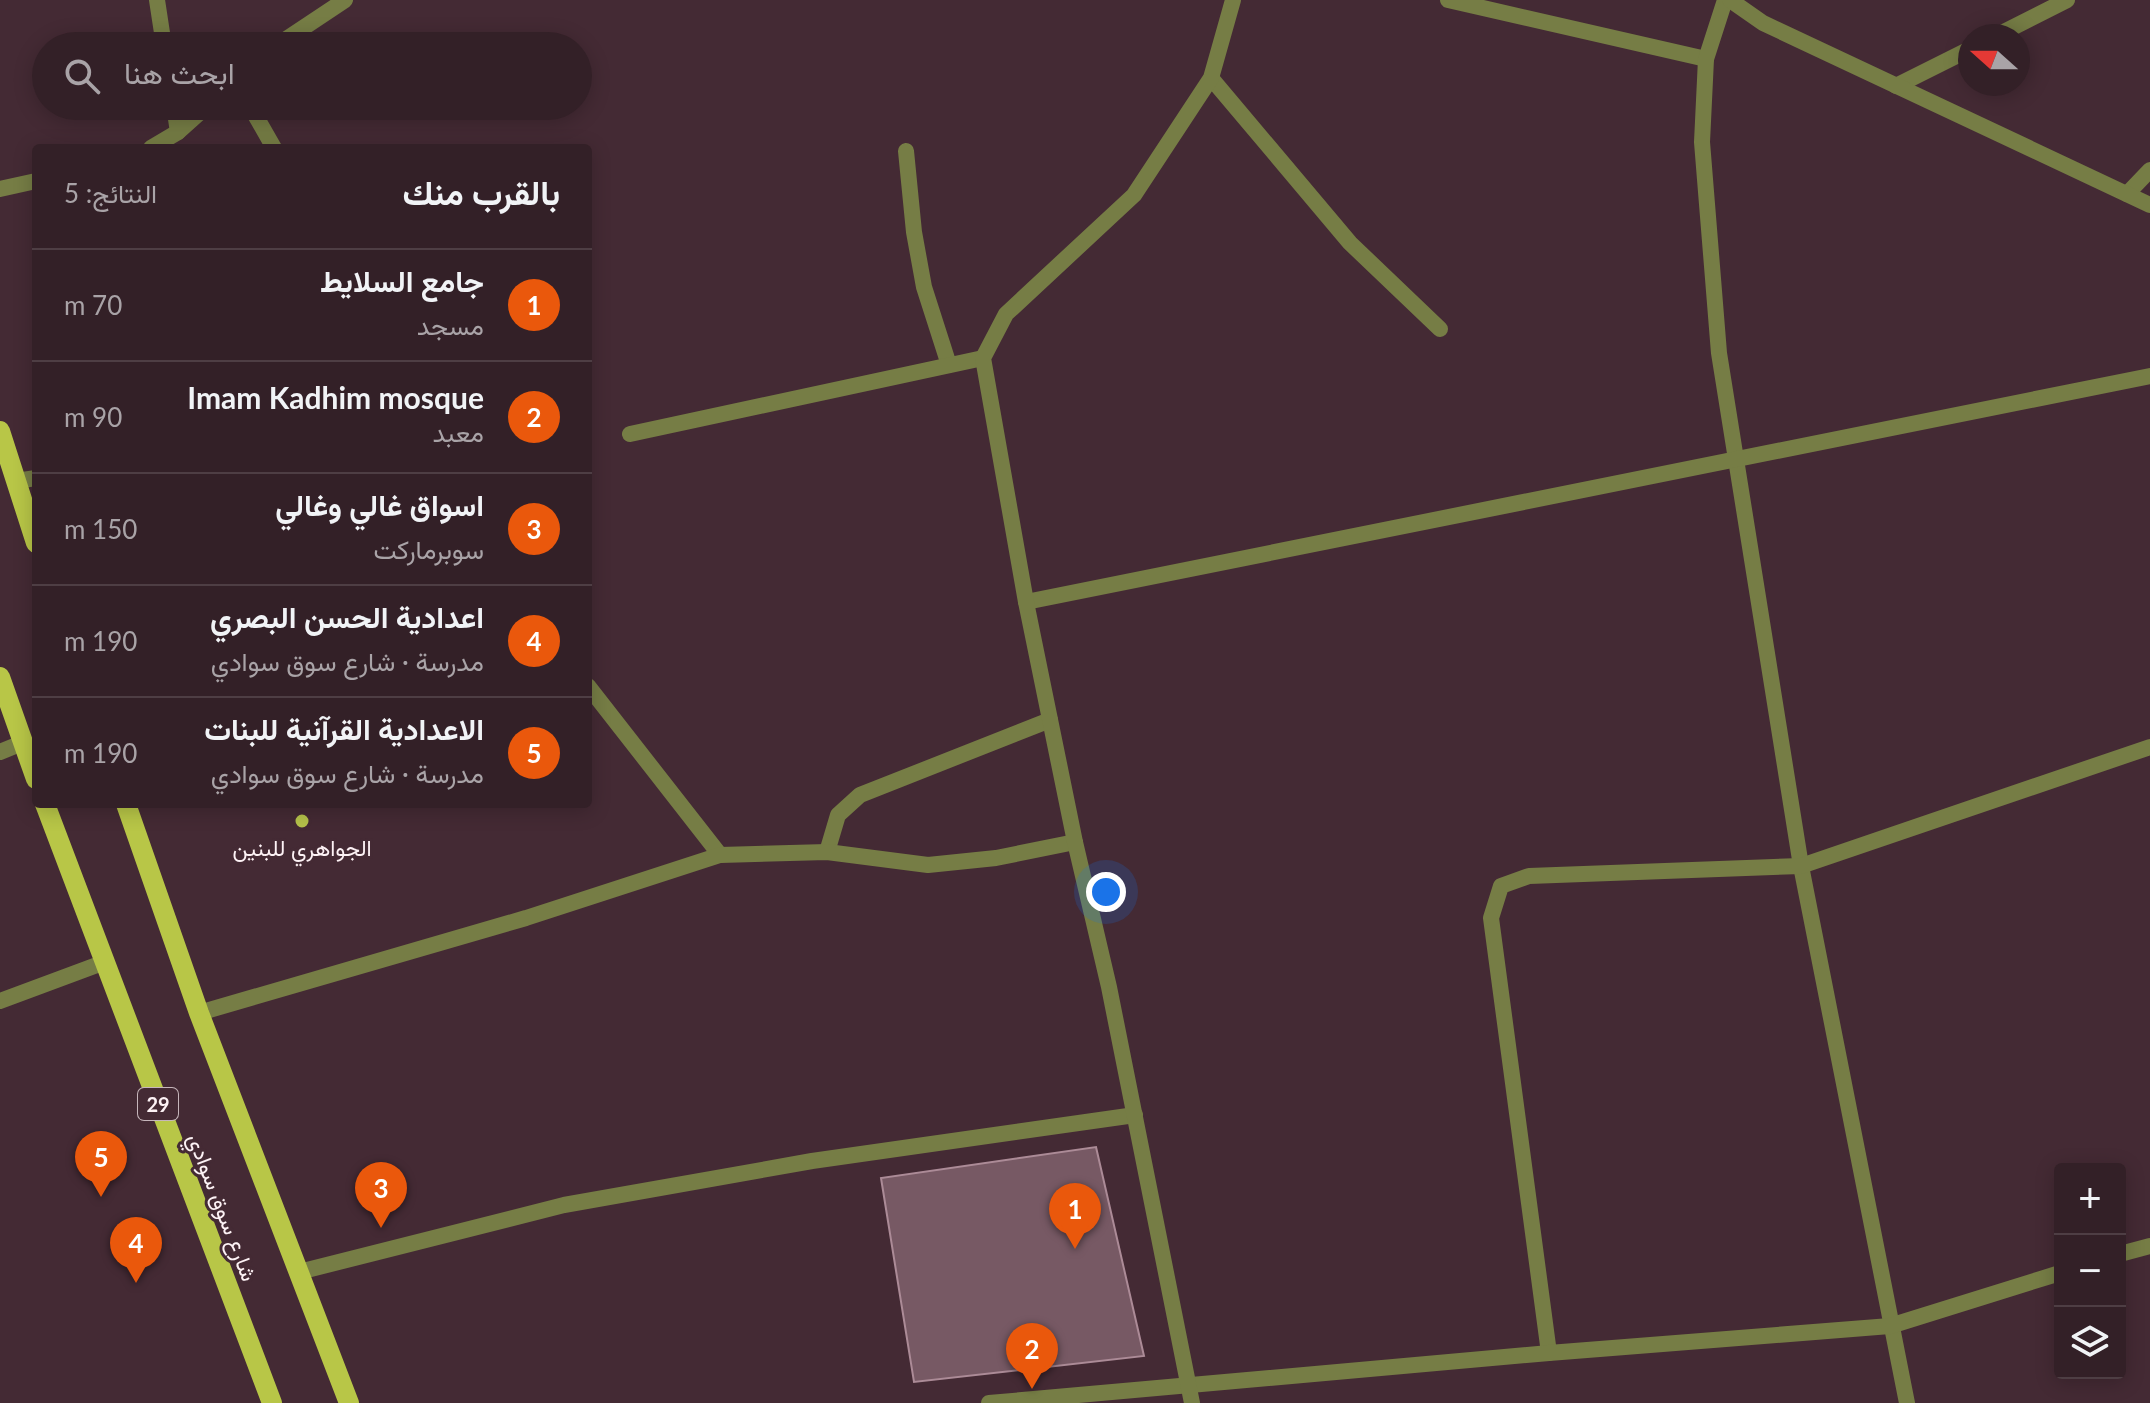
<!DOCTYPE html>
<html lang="ar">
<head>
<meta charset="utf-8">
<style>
  :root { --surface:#332027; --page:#3b282f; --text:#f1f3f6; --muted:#a9a3a7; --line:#4e3e44; --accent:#ea580c }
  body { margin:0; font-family:Lato,Vazirmatn,sans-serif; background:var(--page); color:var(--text); direction:rtl }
  .controls { position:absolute; right:24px; bottom:24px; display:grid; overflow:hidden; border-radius:8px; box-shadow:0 4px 20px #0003 }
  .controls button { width:72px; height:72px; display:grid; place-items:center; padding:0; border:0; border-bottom:2px solid var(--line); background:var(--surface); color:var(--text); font:40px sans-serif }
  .compass { position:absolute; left:1958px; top:24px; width:72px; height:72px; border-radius:50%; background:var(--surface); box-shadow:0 4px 20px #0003; rotate:291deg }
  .you { position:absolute; left:1106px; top:892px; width:28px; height:28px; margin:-20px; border:6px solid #fff; border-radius:50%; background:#1a73e8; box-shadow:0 0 0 12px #1a73e833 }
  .badge { display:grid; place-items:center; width:52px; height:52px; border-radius:50%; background:var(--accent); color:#fff; font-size:26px; font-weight:700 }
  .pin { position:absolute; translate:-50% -66px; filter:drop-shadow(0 2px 4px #0008) }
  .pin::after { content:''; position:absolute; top:42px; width:28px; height:24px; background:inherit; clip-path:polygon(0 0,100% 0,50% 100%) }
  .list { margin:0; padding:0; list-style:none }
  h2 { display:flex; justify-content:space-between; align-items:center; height:104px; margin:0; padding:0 32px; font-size:34px }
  h2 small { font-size:26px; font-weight:400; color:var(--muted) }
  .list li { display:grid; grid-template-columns:52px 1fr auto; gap:24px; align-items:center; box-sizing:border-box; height:112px; padding:0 32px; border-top:2px solid var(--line) }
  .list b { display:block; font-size:30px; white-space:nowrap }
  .list p { margin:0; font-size:26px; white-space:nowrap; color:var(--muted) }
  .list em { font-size:26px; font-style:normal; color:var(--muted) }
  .icon { flex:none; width:44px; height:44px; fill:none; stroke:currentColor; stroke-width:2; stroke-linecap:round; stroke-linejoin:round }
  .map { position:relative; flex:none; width:2150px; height:1403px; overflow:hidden; direction:ltr }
  .search { position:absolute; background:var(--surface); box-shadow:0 4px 20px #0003; left:32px; top:32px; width:560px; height:88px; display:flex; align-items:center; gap:20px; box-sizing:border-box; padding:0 28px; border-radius:44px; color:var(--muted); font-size:30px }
  .panel { position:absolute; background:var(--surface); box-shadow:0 4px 20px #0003; left:32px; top:144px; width:560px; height:664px; border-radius:8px; direction:rtl }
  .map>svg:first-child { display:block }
  .building { fill:#775964; stroke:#ac8b97; stroke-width:2 }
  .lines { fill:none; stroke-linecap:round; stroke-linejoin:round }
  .service { stroke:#767d45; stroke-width:16 }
  .minor { stroke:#767d45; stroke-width:16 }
  .tertiary { stroke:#767d45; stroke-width:16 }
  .primary { stroke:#b8c647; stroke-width:20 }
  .poi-dot { fill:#b5c24a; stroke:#442a34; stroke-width:3 }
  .labels { text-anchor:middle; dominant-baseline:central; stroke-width:6; stroke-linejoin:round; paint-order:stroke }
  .shield { fill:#442a34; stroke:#c6b6bb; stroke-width:2 }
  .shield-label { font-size:20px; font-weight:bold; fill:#fdf2f5 }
  .poi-label { font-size:22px; fill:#fdf2f5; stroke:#442a34 }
  .street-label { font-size:22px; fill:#fdf2f5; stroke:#442a34 }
</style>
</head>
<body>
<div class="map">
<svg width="2150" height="1403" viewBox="0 0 2150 1403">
  <rect width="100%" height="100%" fill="#442a34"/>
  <path class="building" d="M1096,1147L1144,1356L914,1382L881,1178Z"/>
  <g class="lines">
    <g class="service">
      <path d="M250,106L274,148"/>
      <path d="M906,151L914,232L924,287L949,365"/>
      <path d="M2127,194L2150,170"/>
    </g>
    <g class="minor">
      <path d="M157,0L164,46"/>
      <path d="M1448,0L1706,59"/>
      <path d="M1725,0L1706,59L1702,142L1719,353L1801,866L1907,1403"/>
      <path d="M1996,36L2067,0"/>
      <path d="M276,46L345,0"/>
      <path d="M1211,78L1350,243L1440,329"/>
      <path d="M1896,86L1970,49"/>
      <path d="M174,106L178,132"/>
      <path d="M151,148L178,132L207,106"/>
      <path d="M0,189L36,181"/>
      <path d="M630,434L983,358"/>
      <path d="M16,481L36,478"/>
      <path d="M1026,602L2150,376"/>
      <path d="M588,686L720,855"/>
      <path d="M0,752L22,743"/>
      <path d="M827,852L838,815L860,795L1050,720"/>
      <path d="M0,1001L105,962"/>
      <path d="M199,1013L526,918L720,855L827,852L928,865L996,858L1075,842"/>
      <path d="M2120,1254L2150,1246"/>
      <path d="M299,1272L564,1205L812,1161L1135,1115"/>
      <path d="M1549,1353L1491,918L1501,886L1529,876L1801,866L2150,747"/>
      <path d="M989,1403L1549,1353L1890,1326L2060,1273"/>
      <path d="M1192,1403L1109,987L1075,842L1026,602L983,358L1006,314L1134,195L1211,78L1233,0"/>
    </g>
    <path class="tertiary" d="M1730,0L1763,23L2150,205"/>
    <g class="primary">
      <path d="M0,431L36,543"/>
      <path d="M0,677L36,779"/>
      <path d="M45,804L272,1403"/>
      <path d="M126,804L199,1013L349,1403"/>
    </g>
  </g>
  <circle class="poi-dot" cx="302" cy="821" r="8"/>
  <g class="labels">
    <rect class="shield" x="138" y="1088" width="40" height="32" rx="6"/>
    <g class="shield-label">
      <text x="158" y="1104">29</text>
    </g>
    <g class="poi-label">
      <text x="302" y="847">الجواهري للبنين</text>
    </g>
    <g class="street-label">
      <text transform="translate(223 1207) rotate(69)">شارع سوق سوادي</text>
    </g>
  </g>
</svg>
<div class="controls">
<button>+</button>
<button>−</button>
<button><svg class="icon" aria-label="layers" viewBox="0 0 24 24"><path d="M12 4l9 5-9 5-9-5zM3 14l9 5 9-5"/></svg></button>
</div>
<svg class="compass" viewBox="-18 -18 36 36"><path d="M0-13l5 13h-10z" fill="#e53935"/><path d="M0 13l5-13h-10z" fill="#a9a3a7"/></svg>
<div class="you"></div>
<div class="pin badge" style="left:1075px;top:1249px">1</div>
<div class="pin badge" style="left:1032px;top:1389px">2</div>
<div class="pin badge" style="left:381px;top:1228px">3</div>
<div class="pin badge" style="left:136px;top:1283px">4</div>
<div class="pin badge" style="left:101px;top:1197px">5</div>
<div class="search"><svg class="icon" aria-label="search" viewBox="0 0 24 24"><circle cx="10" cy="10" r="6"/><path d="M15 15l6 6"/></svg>ابحث هنا</div>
<section class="panel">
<h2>بالقرب منك<small>النتائج: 5</small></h2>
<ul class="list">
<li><span class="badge">1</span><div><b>جامع السلايط</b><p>مسجد</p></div><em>70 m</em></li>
<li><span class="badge">2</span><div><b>Imam Kadhim mosque</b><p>معبد</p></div><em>90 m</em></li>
<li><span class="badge">3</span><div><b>اسواق غالي وغالي</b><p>سوبرماركت</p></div><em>150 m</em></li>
<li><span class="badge">4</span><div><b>اعدادية الحسن البصري</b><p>مدرسة · شارع سوق سوادي</p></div><em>190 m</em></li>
<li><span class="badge">5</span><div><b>الاعدادية القرآنية للبنات</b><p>مدرسة · شارع سوق سوادي</p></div><em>190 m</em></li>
</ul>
</section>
</div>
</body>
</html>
